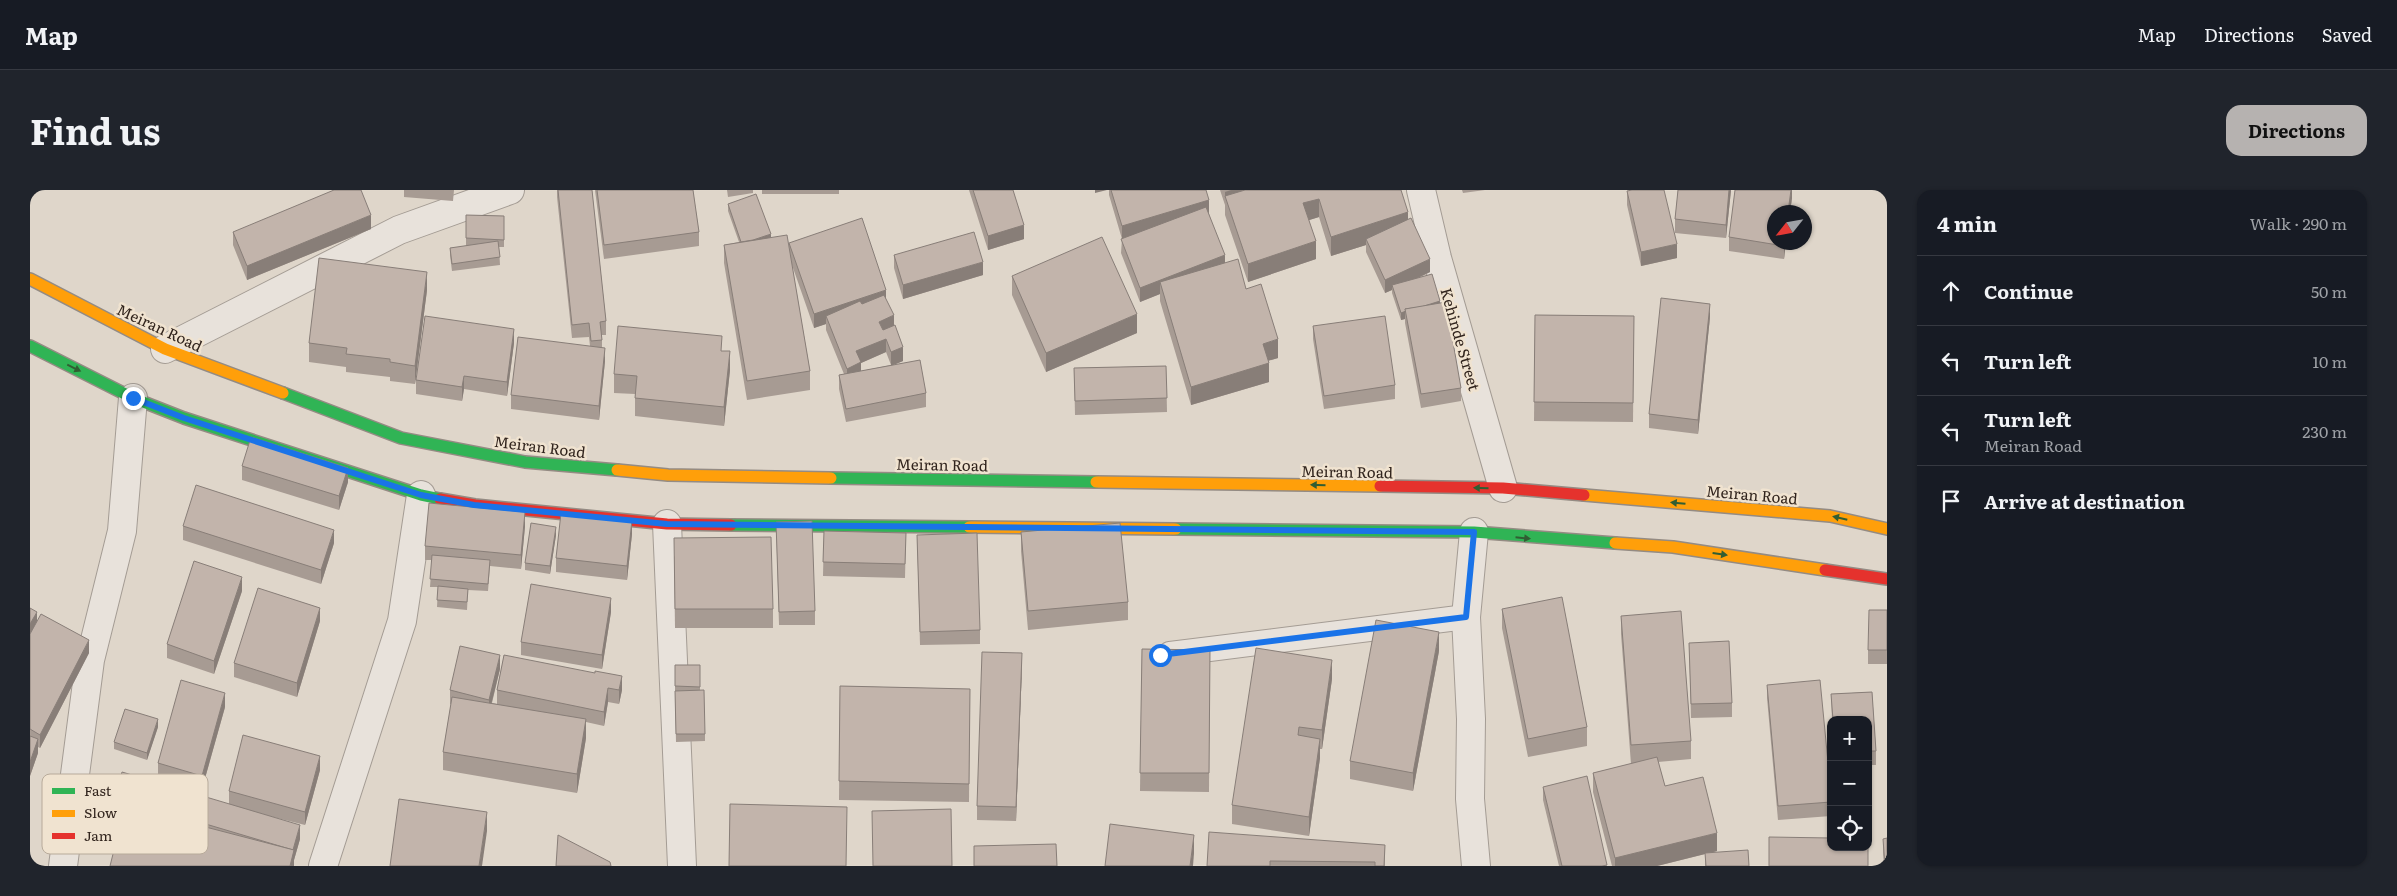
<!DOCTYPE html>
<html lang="en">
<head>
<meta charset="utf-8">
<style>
  :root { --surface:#171b24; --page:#20242c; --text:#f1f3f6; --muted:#9ea1a6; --line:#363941; --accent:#b6b2b0 }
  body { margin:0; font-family:Literata,serif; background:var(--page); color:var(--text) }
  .controls { position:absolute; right:15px; bottom:15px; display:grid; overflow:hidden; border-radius:10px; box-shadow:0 1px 4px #0004 }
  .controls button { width:45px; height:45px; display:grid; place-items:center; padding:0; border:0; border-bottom:1px solid var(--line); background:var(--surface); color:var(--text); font:25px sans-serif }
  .compass { position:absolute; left:1737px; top:15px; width:45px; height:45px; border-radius:50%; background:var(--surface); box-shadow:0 1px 4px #0004; rotate:239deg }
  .stop { position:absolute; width:15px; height:15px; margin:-11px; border:4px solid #1a73e8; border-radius:50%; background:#fff }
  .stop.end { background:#1a73e8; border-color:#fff; box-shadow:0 1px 5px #0008 }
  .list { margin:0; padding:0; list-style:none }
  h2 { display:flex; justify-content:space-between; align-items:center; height:65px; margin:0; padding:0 20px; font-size:21px }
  h2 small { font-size:16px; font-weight:400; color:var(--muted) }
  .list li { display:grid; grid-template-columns:32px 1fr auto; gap:15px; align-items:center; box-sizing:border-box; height:70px; padding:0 20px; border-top:1px solid var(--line) }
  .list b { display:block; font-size:19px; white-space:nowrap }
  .list p { margin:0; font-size:16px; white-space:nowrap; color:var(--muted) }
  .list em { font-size:16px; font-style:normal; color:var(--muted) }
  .icon { flex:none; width:28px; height:28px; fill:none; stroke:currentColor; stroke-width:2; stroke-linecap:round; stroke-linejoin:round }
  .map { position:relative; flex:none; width:1857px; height:676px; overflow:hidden; border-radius:15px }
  header { display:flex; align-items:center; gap:30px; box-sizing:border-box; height:70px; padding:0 25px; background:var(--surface); border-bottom:1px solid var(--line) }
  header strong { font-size:24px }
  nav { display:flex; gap:28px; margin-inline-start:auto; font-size:18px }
  .intro { display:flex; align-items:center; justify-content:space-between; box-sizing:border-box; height:120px; padding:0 30px }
  h1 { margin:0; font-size:35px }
  .button { padding:12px 22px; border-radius:15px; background:var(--accent); color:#111; font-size:18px; font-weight:700 }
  main { display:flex; gap:30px; padding:0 30px }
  aside { flex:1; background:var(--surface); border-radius:15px; box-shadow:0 1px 4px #0004 }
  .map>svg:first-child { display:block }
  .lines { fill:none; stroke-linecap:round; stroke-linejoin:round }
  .lane-casing { stroke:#a49c94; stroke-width:26 }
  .street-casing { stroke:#a49c94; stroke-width:30 }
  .fast-casing { stroke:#948b83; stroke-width:14 }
  .slow-casing { stroke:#948b83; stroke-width:14 }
  .jam-casing { stroke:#948b83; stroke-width:14 }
  .lane { stroke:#e8e2db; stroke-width:24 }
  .street { stroke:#e8e2db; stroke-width:28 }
  .fast { stroke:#30b455; stroke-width:11 }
  .slow { stroke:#ff9f0a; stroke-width:11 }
  .jam { stroke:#e5322d; stroke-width:11 }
  .wall { fill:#a79b93; fill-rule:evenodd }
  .shaded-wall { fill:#887e78 }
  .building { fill:#c2b4ab; stroke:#887e78 }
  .oneway { fill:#315e33 }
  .route { stroke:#1a73e8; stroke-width:6 }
  .labels { text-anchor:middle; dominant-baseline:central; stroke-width:5; stroke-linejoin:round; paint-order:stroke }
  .street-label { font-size:15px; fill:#31241d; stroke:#f0e3d0 }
  .key { fill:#f0e3d0; stroke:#b7aa9a; stroke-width:1 }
  .key-label { font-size:14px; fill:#31241d }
</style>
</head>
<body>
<header>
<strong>Map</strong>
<nav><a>Map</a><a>Directions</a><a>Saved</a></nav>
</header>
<div class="intro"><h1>Find us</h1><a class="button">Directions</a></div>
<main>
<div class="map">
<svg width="1857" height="676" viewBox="0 0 1857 676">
  <rect width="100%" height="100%" fill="#dfd6ca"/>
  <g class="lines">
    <g class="lane-casing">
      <path id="lane" d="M1140,464L1436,427"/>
    </g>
    <g class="street-casing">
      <g id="street">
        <path d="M1391,0L1407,68L1473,298"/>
        <path d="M135,159L369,40L480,0"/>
        <path d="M637,334L652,676"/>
        <path d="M1444,342L1436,427L1441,529L1440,609L1446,676"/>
        <path d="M33,676L60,470L92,341L103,208"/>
        <path d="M293,676L372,431L391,305"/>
      </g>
    </g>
    <g class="fast-casing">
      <g id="fast">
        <path d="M0,156L103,208L154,228L391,305L410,309"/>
        <path d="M253,203L371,248L495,272L587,280"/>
        <path d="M801,288L1066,292"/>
        <path d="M701,335L939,337"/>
        <path d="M1146,339L1444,342L1585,353"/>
      </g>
    </g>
    <g class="slow-casing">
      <g id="slow">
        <path d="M0,89L135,159L253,203"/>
        <path d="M587,280L638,285L801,288"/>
        <path d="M1066,292L1350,296"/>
        <path d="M1554,305L1800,326L1857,339"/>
        <path d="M939,337L1146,339"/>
        <path d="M1585,353L1643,357L1795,380"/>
      </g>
    </g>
    <g class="jam-casing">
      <g id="jam">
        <path d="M1350,296L1473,298L1554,305"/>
        <path d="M410,309L445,315L637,334L701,335"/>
        <path d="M1795,380L1857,389"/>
      </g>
    </g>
    <use href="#lane" class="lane"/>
    <use href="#street" class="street"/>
    <use href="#fast" class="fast"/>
    <use href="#slow" class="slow"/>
    <use href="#jam" class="jam"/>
  </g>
  <g class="wall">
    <path d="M374,0H424L423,11L374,7Z"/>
    <path d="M527,0H562L576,131V145H572V157L575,171L569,230L481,219V205L560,156L559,147L542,148L527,7Z"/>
    <path d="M565,0H663L669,42V56L574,69Z"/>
    <path d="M697,0H723V3L698,7Z"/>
    <rect x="732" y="0" width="77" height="4"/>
    <path d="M939,0H983L994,49L958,60Z"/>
    <path d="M1079,0H1176L1179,24L1195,73L1216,99L1248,168L1238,171L1239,192L1161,215L1130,111V104L1110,112L1091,63L1092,49L1079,5Z"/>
    <path d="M1190,0H1371L1378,29L1400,82L1387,89L1410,113L1431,198V211L1391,218L1375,133V129L1371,130L1362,103V100L1355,103L1336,62V55L1301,66L1289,27L1279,30L1286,69L1218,92L1195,25V15Z"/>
    <path d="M1432,0H1455L1433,3Z"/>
    <path d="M1648,0H1701L1696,48L1645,43V29Z"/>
    <path d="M1762,0V8L1760,22H1744V52H1756L1754,69L1699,61V47Z"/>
    <path d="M1597,1L1647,68L1611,76L1597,15Z"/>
    <path d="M698,14L741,47L759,57V53L856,110L873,171L863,175L896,203V217L816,232L809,199V185L814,184L796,140V134L784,138L762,75L780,181V200L717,210L694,73V55L709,52L698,21ZM856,162L861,175L831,181V173Z"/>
    <path d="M436,25L474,26V57H469L470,75L422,81L420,65V58L436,56Z"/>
    <path d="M341,39L217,90L203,55V42Z"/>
    <path d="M864,65L953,85L873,109L864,78Z"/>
    <path d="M982,86L1107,143L1016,182L982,105Z"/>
    <path d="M397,100L385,194L360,191V187L316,182V177L279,172V153Z"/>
    <path d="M1505,125L1604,126L1603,232L1504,231Z"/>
    <path d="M1680,127L1668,244L1619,238V224Z"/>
    <path d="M1283,136L1365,195V209L1294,219L1283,149Z"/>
    <path d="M484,153L477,206L434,199L432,211L386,204V190Z"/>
    <path d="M692,161L700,180L694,236L605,226V204L584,203V184Z"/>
    <path d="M1136,176L1137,222L1045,225L1044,178Z"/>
    <path d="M212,276L318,292L309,320L212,290Z"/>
    <path d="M746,332L785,421V435H749Z"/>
    <path d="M153,336L304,353L291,394L153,350Z"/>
    <path d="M495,336L491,379L460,376L458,401L438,400L437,420L407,417L408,397H400L402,370H395V356Z"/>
    <path d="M794,341L876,343L875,388L793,386Z"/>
    <path d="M991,342L1098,412V430L998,440L991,361Z"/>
    <path d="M602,344L597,390L526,382V368Z"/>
    <path d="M526,345L520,384L495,380V373Z"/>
    <path d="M887,345L950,440V454L890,455Z"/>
    <path d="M644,366L743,419V438H645Z"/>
    <path d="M212,401L184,484L137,468V454Z"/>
    <path d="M0,418L7,431L59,463L10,558L8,557V563L0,586Z"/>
    <path d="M1472,419L1557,537V556L1498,567L1472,438Z"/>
    <path d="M1857,420V474H1838V460Z"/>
    <path d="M581,422L572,479L491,465V452Z"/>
    <path d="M1591,426L1661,551V569L1628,572L1635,596L1687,661L1681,663L1719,676H1675V664L1627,676H1582L1563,602V583L1601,574L1591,444Z"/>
    <path d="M290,431L267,507L204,487V473Z"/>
    <path d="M1659,453L1702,513V527L1661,528Z"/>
    <path d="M1112,459L1180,460L1179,602L1110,601Z"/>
    <path d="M1409,461L1383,601L1320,589V571Z"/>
    <path d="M474,465L592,500L589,514L578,512L574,536L556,532V548L547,603L413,580V562L421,514H420V500L470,479L462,513L467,514V500Z"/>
    <path d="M645,475H670V500L675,544V551L646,552L645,508Z"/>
    <path d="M992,477L986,631L947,630V616Z"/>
    <path d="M1302,489L1292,559H1290V568L1279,646L1202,634V615Z"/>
    <path d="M1737,495L1801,603V626L1748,630L1737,508Z"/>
    <path d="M810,496L940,499L939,612L809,610Z"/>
    <path d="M1842,502L1846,561V575H1838V530H1802L1801,504Z"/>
    <path d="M195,517L172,599L128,587V573Z"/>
    <path d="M128,537L117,570L84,559V552Z"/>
    <path d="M290,580L275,635L231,624L270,649L264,670V676L85,621V607L199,614V601Z"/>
    <path d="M1513,597L1577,676H1529L1513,610Z"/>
    <path d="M1853,649L1857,676H1854L1853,662Z"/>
    <path d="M1355,655V676H1177Z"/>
  </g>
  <g class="shaded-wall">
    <path d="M1065,0H1077L1065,3Z"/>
    <path d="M1201,0H1225L1195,7V2Z"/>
    <path d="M1699,0H1701L1696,48V35Z"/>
    <path d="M1761,0H1762V8L1760,22H1758Z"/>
    <path d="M1289,9V27L1273,32V13Z"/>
    <path d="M1179,10V23L1092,49V36Z"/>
    <path d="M1378,22V41L1336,49V55L1301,66V47Z"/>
    <path d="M341,25V39L217,90V76Z"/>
    <path d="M994,35V49L958,60V46Z"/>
    <path d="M741,44V51L712,54Z"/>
    <path d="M1286,51V69L1218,92V74Z"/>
    <path d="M1754,52H1756L1754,69Z"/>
    <path d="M1647,54V68L1611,76V62Z"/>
    <path d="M1195,65V79L1130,92V104L1110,112V98Z"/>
    <path d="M1400,69V82L1364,99L1362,95V100L1355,103V90Z"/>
    <path d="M953,72V85L873,109V95Z"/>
    <path d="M397,82V100L385,194V176Z"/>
    <path d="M856,100V114L796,126V134L784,138V124Z"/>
    <path d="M1410,111V118L1376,121Z"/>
    <path d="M1680,114V127L1668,244V230Z"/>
    <path d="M1375,121V129L1371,130V123Z"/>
    <path d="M1107,124V143L1016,182V163Z"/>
    <path d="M864,125V139L849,145V132Z"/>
    <path d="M484,139V153L477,206V192Z"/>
    <path d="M856,149V162L831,173V186L817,192V179L826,161Z"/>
    <path d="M1248,149V168L1233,172V154Z"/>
    <path d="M873,157V171L861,176V162Z"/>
    <path d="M575,158V171L569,230V216Z"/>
    <path d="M700,161V180L694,236V217Z"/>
    <path d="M1239,173V192L1161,215V197Z"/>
    <path d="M434,186V199L432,211V197Z"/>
    <path d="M318,278V292L309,320V306Z"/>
    <path d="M495,322V336L491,379V365Z"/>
    <path d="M602,330V344L597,390V376Z"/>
    <path d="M526,337V345L520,384V376Z"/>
    <path d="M304,340V353L291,394V380Z"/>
    <path d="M212,387V401L184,484V471Z"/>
    <path d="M581,408V422L572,479V465Z"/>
    <path d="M290,418V431L267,507V493Z"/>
    <path d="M7,422V435L0,448V434Z"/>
    <path d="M1409,442V461L1383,601V583Z"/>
    <path d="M59,450V463L10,558V545Z"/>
    <path d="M992,463V477L986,631V617Z"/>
    <path d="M470,465V479L459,523V510Z"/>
    <path d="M1302,470V489L1292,559V540Z"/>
    <path d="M592,486V500L589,514V500Z"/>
    <path d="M578,498V512L574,536V522Z"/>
    <path d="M195,503V517L172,599V586Z"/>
    <path d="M128,529V537L117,570V563Z"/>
    <path d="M556,529V548L547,603V584Z"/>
    <path d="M8,549V563L0,586V572Z"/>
    <path d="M1290,549V568L1279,646V627Z"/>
    <path d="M290,566V580L275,635V622Z"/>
    <path d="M457,622V641L452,676H449Z"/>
    <path d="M270,635V649L264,670V676H260L263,660Z"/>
    <path d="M1687,643V661L1627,676H1585V668Z"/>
    <path d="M1164,645V663L1163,676H1160Z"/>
  </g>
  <g class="building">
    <path d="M304,0H331L341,25L217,76L203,42Z"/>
    <path d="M528,0H562L576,131L570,132L572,150L561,151L559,133L542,135Z"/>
    <path d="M567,0H663L669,42L574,55Z"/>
    <path d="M943,0H983L994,35L958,46Z"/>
    <path d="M1081,0H1176L1179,10L1092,36Z"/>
    <path d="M1215,0H1371L1378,22L1301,47L1289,9L1273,13L1286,51L1218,74L1195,6Z"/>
    <path d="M1602,0H1634L1647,54L1611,62L1597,1Z"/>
    <path d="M1648,0H1699L1696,35L1645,29Z"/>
    <path d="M1705,0H1761L1758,22H1744V52H1754V56L1699,47Z"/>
    <path d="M726,4L741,44L723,50L711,52L698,14Z"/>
    <path d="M1176,17L1195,65L1110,98L1091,49Z"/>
    <path d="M436,25L474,26V50L436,48Z"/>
    <path d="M832,28L856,100L784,124L759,53Z"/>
    <path d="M1381,28L1400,69L1355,90L1336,49Z"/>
    <path d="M944,42L953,72L873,95L864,65Z"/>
    <path d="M757,45L780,181L717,191L694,55Z"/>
    <path d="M1072,47L1107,124L1016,163L982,86Z"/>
    <path d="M468,51L470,67L422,74L420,58Z"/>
    <path d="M289,68L397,82L385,176L360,172V169L316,164L317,158L279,153Z"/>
    <path d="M1208,69L1216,99L1231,94L1248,149L1233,154L1239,173L1161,197L1130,92Z"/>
    <path d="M1402,84L1410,111L1391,117L1375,119L1376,121L1371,123L1362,95Z"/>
    <path d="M854,105L864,125L849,132L853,140L865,135L873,157L861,162L856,149L826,161L831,172L817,179L796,126L830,111L832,114Z"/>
    <path d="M1631,108L1680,114L1668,230L1619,224Z"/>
    <path d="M1416,112L1431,198L1391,204L1375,119Z"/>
    <path d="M1505,125L1604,126L1603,213L1504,212Z"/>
    <path d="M395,126L484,139L477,192L434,186L432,197L386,190Z"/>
    <path d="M1355,126L1365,195L1294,206L1283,136Z"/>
    <path d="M588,136L692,146L691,161H700L694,217L605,208L607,186L584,184Z"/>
    <path d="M488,147L575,158L569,216L481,205Z"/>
    <path d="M890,170L896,203L816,219L809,185Z"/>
    <path d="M1136,176L1137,208L1045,211L1044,178Z"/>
    <path d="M221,247L318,278L309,306L212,276Z"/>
    <path d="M166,295L304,340L291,380L153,336Z"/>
    <path d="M399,313L495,322L491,365L395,356Z"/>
    <path d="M531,323L602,330L597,376L526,368Z"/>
    <path d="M782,331L785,421L749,422L746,332Z"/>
    <path d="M501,333L526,337L520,376L495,373Z"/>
    <path d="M1090,333L1098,412L998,421L991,342Z"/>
    <path d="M794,341L876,343L875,374L793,372Z"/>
    <path d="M947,343L950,440L890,442L887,345Z"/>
    <path d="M741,347L743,419H645L644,348Z"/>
    <path d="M402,365L460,370L458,394L400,389Z"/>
    <path d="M164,371L212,387L184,471L137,454Z"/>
    <path d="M501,394L581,408L572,465L491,452Z"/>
    <path d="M408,396L438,399L437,412L407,410Z"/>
    <path d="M228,398L290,418L267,493L204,473Z"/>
    <path d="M1532,407L1557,537L1498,549L1472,419Z"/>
    <path d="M0,418L7,422L0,434Z"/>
    <path d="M1839,420H1857V460H1838Z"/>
    <path d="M1651,421L1661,551L1601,555L1591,426Z"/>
    <path d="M11,424L59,450L10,545L0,539V444Z"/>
    <path d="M1346,430L1409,442L1383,583L1320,571Z"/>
    <path d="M1699,451L1702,513L1661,514L1659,453Z"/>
    <path d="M430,456L470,465L459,510L420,500Z"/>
    <path d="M1226,458L1302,470L1292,540L1269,537L1268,545L1290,549L1279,627L1202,615Z"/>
    <path d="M1112,459L1180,460L1179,583H1110Z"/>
    <path d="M952,462L992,463L986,617L947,616Z"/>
    <path d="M474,465L565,483V481L592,486L589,500L578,498L574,522L467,500Z"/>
    <path d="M645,475H670V497L645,496Z"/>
    <path d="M151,490L195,503L172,586L128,573Z"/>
    <path d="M1790,490L1801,603V612L1748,616L1737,495Z"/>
    <path d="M810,496L940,499L939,594L809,591Z"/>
    <path d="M674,500L675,544H646L645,501Z"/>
    <path d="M1842,502L1846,561H1838V530H1803L1801,504Z"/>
    <path d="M422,507L556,529L547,584L413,562Z"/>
    <path d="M95,519L128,529L117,563L84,552Z"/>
    <path d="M213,545L290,566L275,622L199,601Z"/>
    <path d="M0,546L8,549L0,572Z"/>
    <path d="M1627,567L1635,596L1673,587L1687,643L1585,668L1563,583Z"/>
    <path d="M92,582L270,635L263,660L85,607Z"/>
    <path d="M1557,586L1577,675L1572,676H1532L1513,597Z"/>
    <path d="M369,609L457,622L449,676H360Z"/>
    <path d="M700,614L817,617L816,676H699Z"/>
    <path d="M95,616L264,660L260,676H80Z"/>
    <path d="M921,619L922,676H843L842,621Z"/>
    <path d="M1080,634L1164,645L1160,676H1075Z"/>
    <path d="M1179,642L1355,655L1354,676H1345V672L1240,671V676H1177Z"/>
    <path d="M528,645L580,672L581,676H526Z"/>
    <path d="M1739,647L1801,648V657H1838V648V676H1739Z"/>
    <path d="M1857,648V676H1855L1853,649Z"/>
    <path d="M1026,654L1027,676H944V656Z"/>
    <path d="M1718,660L1719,676H1676L1675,663Z"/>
  </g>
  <defs><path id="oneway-solid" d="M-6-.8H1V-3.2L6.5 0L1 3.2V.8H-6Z" transform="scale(1.25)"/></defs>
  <g class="oneway">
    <use href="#oneway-solid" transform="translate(44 178) rotate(26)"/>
    <use href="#oneway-solid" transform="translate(1288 295) rotate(-179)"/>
    <use href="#oneway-solid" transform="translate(1451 298) rotate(-179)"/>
    <use href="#oneway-solid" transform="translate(1648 313) rotate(-175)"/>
    <use href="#oneway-solid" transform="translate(1810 328) rotate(-167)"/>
    <use href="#oneway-solid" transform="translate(1493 348) rotate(6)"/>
    <use href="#oneway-solid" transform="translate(1690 364) rotate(8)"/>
  </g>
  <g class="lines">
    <path class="route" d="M103,208L154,228L391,305L444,315L637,334L1444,342L1436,427L1130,465"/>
  </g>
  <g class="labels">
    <g class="street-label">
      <text transform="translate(130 137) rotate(25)">Meiran Road</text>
      <text transform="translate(1431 149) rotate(74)">Kehinde Street</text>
      <text transform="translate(510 256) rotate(7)">Meiran Road</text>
      <text transform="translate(912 274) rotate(1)">Meiran Road</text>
      <text transform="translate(1317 281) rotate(1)">Meiran Road</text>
      <text transform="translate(1722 304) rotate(5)">Meiran Road</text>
    </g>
  </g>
  <rect x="12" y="584" width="166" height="80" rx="8" class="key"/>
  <rect x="22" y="598" width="23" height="6" fill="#30b455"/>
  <rect x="22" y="620" width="23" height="7" fill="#ff9f0a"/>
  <rect x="22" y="643" width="23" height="6" fill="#e5322d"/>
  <g class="key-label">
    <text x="54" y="606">Fast</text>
    <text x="54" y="628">Slow</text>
    <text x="54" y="651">Jam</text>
  </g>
</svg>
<div class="controls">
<button>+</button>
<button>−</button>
<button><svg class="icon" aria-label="locate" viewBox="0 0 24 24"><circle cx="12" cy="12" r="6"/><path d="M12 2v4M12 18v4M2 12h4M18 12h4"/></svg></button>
</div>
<svg class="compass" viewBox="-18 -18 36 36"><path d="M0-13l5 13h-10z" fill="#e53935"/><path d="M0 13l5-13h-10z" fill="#9ea1a6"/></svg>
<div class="stop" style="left:1130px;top:465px"></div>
<div class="stop end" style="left:103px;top:208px"></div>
</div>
<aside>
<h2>4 min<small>Walk · 290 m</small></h2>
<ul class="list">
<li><svg class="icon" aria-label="ahead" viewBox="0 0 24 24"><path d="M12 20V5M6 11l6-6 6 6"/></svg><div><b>Continue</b></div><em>50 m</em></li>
<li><svg class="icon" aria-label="left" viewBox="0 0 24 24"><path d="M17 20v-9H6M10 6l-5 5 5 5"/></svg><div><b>Turn left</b></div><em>10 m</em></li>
<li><svg class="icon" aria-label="left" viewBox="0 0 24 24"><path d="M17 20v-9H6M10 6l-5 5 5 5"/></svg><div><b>Turn left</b><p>Meiran Road</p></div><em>230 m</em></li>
<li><svg class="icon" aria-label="arrive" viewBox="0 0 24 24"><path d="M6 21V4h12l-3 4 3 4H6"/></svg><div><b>Arrive at destination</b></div></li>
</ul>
</aside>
</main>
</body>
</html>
